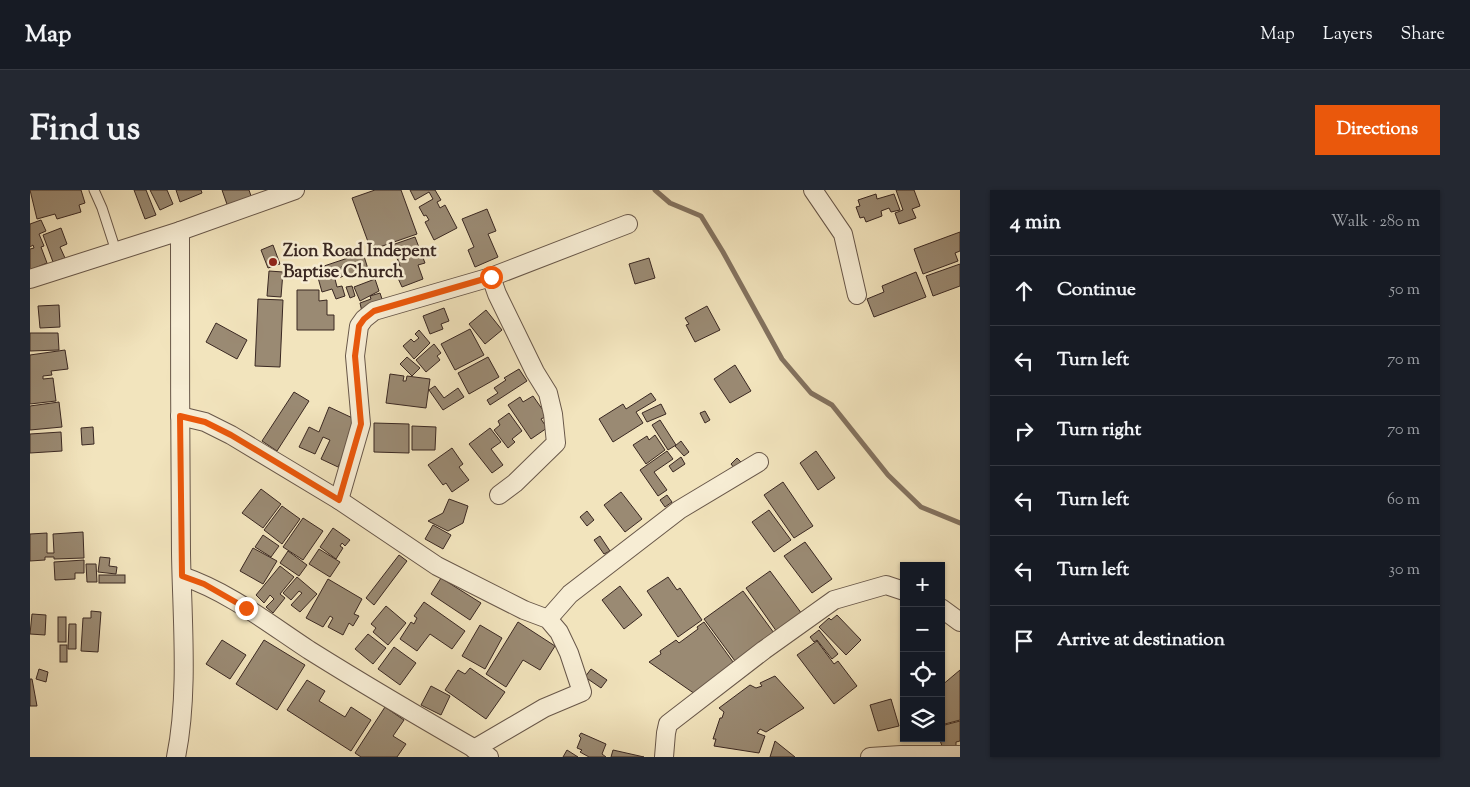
<!DOCTYPE html>
<html lang="en">
<head>
<meta charset="utf-8">
<style>
  :root { --surface:#171b24; --page:#242831; --text:#f1f3f6; --muted:#9ea1a6; --line:#363941; --accent:#ea580c }
  body { margin:0; font-family:"Sorts Mill Goudy",serif; background:var(--page); color:var(--text) }
  .controls { position:absolute; right:15px; bottom:15px; display:grid; overflow:hidden; border-radius:0px; box-shadow:0 1px 4px #0004 }
  .controls button { width:45px; height:45px; display:grid; place-items:center; padding:0; border:0; border-bottom:1px solid var(--line); background:var(--surface); color:var(--text); font:25px sans-serif }
  .stop { position:absolute; width:15px; height:15px; margin:-11px; border:4px solid #ea580c; border-radius:50%; background:#fff }
  .stop.end { background:#ea580c; border-color:#fff; box-shadow:0 1px 5px #0008 }
  .list { margin:0; padding:0; list-style:none }
  h2 { display:flex; justify-content:space-between; align-items:center; height:65px; margin:0; padding:0 20px; font-size:21px }
  h2 small { font-size:16px; font-weight:400; color:var(--muted) }
  .list li { display:grid; grid-template-columns:32px 1fr auto; gap:15px; align-items:center; box-sizing:border-box; height:70px; padding:0 20px; border-top:1px solid var(--line) }
  .list b { display:block; font-size:19px; white-space:nowrap }
  .list em { font-size:16px; font-style:normal; color:var(--muted) }
  .icon { flex:none; width:28px; height:28px; fill:none; stroke:currentColor; stroke-width:2; stroke-linecap:round; stroke-linejoin:round }
  .map { position:relative; flex:none; width:930px; height:567px; overflow:hidden; border-radius:0px }
  header { display:flex; align-items:center; gap:30px; box-sizing:border-box; height:70px; padding:0 25px; background:var(--surface); border-bottom:1px solid var(--line) }
  header strong { font-size:24px }
  nav { display:flex; gap:28px; margin-inline-start:auto; font-size:18px }
  .intro { display:flex; align-items:center; justify-content:space-between; box-sizing:border-box; height:120px; padding:0 30px }
  h1 { margin:0; font-size:35px }
  .button { padding:12px 22px; border-radius:0px; background:var(--accent); color:#fff; font-size:18px; font-weight:700 }
  main { display:flex; gap:30px; padding:0 30px }
  aside { flex:1; background:var(--surface); border-radius:0px; box-shadow:0 1px 4px #0004 }
  .map>svg:first-child { display:block }
  .lines { fill:none; stroke-linecap:round; stroke-linejoin:round }
  .stream { stroke:#83725f; stroke-width:5 }
  .building { fill:#9a8a73; stroke:#3a2822 }
  .lane-casing { stroke:#685749; stroke-width:11 }
  .street-casing { stroke:#685749; stroke-width:20 }
  .lane { stroke:#f7edd4; stroke-width:9 }
  .street { stroke:#f7edd4; stroke-width:18 }
  .route { stroke:#ea580c; stroke-width:6 }
  .poi-dot { fill:#8f2418; stroke:#f7edd4; stroke-width:2 }
  .labels { text-anchor:middle; dominant-baseline:central; stroke-width:5; stroke-linejoin:round; paint-order:stroke }
  .poi-label { font-size:18px; font-weight:bold; fill:#3a2822; stroke:#f7edd4; text-anchor:start }
</style>
</head>
<body>
<header>
<strong>Map</strong>
<nav><a>Map</a><a>Layers</a><a>Share</a></nav>
</header>
<div class="intro"><h1>Find us</h1><a class="button">Directions</a></div>
<main>
<div class="map">
<svg width="930" height="567" viewBox="0 0 930 567">
  <rect width="100%" height="100%" fill="#f2e4bd"/>
  <filter id="stains"><feTurbulence type="fractalNoise" baseFrequency=".004" numOctaves="4"/><feColorMatrix values="0 0 0 0 .2 0 0 0 0 .09 0 0 0 0 .02 0 0 0 .5 -.17"/></filter>
  <radialGradient id="worn" r=".72"><stop offset=".6" stop-color="#630" stop-opacity="0"/><stop offset="1" stop-color="#630" stop-opacity=".3"/></radialGradient>
  <g class="lines">
    <path class="stream" d="M625,0L640,13L671,26L693,62L752,169L781,203L802,215L858,285L891,317L930,333"/>
  </g>
  <g class="building">
    <path d="M0,0H51L55,13L49,15L51,22L27,29L25,24L7,29Z"/>
    <path d="M104,0H116L126,25L115,29Z"/>
    <path d="M120,0H137L143,14L130,20Z"/>
    <path d="M146,0H171L172,3L150,12Z"/>
    <path d="M192,0H219L223,12L199,20Z"/>
    <path d="M345,0H371L387,44L341,60L322,8Z"/>
    <path d="M380,0H405L411,10L407,12L410,18L415,15L427,38L404,50L395,32L399,30L396,25L394,26L389,17L403,9L399,2L385,10Z"/>
    <path d="M866,0H884L890,16L882,19L886,28L869,34L865,23L873,20Z"/>
    <path d="M846,4L847,9L864,4L870,20L861,22L859,18L851,21L852,26L836,32L834,27L830,28L826,17L830,16L828,10Z"/>
    <path d="M457,19L466,41L458,44L468,67L445,77L438,60L444,57L432,29Z"/>
    <path d="M11,30L16,41L9,44L14,56L11,57L17,73L0,80V59L4,58L3,55L0,57V34Z"/>
    <path d="M31,38L37,54L30,57L35,68L23,72L13,45Z"/>
    <path d="M930,42V61L925,63L928,71L893,84L884,59Z"/>
    <path d="M385,47L395,73L388,75L393,89L372,97L367,86L373,84L362,55Z"/>
    <path d="M243,55L250,74L238,78L231,60Z"/>
    <path d="M333,63L338,79L317,85L314,76L311,77L314,86L305,89L307,97L312,96L315,106L306,109L302,99L292,102L287,84L296,81L294,76Z"/>
    <path d="M619,68L625,88L605,94L599,74Z"/>
    <path d="M930,74V96L903,106L896,86Z"/>
    <path d="M239,81L253,82L251,107L237,106Z"/>
    <path d="M886,82L896,107L844,127L837,109L854,102L852,96Z"/>
    <path d="M345,89L349,101L330,111L324,97Z"/>
    <path d="M322,96L325,106L320,108L316,97Z"/>
    <path d="M267,100H289V111L297,110V125H304V140H267Z"/>
    <path d="M350,103L353,112L332,122L330,113L341,109L340,106Z"/>
    <path d="M228,109L253,110L250,177L225,176Z"/>
    <path d="M29,115L30,137L10,138L8,116Z"/>
    <path d="M677,116L690,140L665,152L656,135L659,134L655,128Z"/>
    <path d="M414,118L419,131L411,134L413,139L400,144L393,126Z"/>
    <path d="M456,120L472,140L455,154L439,134Z"/>
    <path d="M186,133L217,150L207,169L176,152Z"/>
    <path d="M440,139L454,165L425,180L411,154Z"/>
    <path d="M389,140L400,153L384,169L373,156L381,149L384,152L389,148L385,144Z"/>
    <path d="M0,143H28L29,160L0,161Z"/>
    <path d="M404,154L411,163L407,166L410,170L396,182L386,170Z"/>
    <path d="M35,160L38,179L21,181L22,185L13,186V189L23,188L26,211L0,214V165Z"/>
    <path d="M377,167L390,178L382,186L370,174Z"/>
    <path d="M458,167L469,187L439,204L428,183Z"/>
    <path d="M705,175L721,201L700,213L684,189Z"/>
    <path d="M489,179L497,191L460,215L457,210L468,203L464,198L476,190L474,188Z"/>
    <path d="M360,184L374,186L373,191H376L377,186L400,189L396,218L356,213Z"/>
    <path d="M405,196L414,208L428,198L434,207L413,220L399,200Z"/>
    <path d="M264,202L279,211L247,261L232,251Z"/>
    <path d="M621,203L626,210L606,222L613,233L583,252L569,229L593,214L596,219Z"/>
    <path d="M503,206L517,226L511,229L517,238L501,249L478,215L490,207L493,212Z"/>
    <path d="M29,212L32,237L0,240V216Z"/>
    <path d="M631,214L636,224L617,232L612,223Z"/>
    <path d="M299,217L329,231L308,277L291,269L300,250L293,247L285,264L269,257L279,237L289,242Z"/>
    <path d="M675,221L680,230L675,233L670,223Z"/>
    <path d="M479,223L492,241L482,249L485,252L478,258L464,240L470,235L468,231Z"/>
    <path d="M630,230L646,255L638,260L622,235Z"/>
    <path d="M344,233L379,234V263L344,262Z"/>
    <path d="M382,236L406,237L405,260H382Z"/>
    <path d="M63,237L64,254L52,255L51,238Z"/>
    <path d="M460,238L471,252L461,259L473,275L462,283L439,254Z"/>
    <path d="M31,242L32,261L0,263V244Z"/>
    <path d="M625,245L635,260L616,274L603,255L617,246L619,250Z"/>
    <path d="M651,251L659,262L654,266L645,256Z"/>
    <path d="M422,258L433,274L429,277L439,290L422,302L416,293L413,295L398,275Z"/>
    <path d="M637,261L643,269L624,282L637,300L628,306L610,280Z"/>
    <path d="M786,261L805,288L788,300L770,273Z"/>
    <path d="M651,267L655,274L643,282L639,276Z"/>
    <path d="M707,268L712,273L705,279L701,274Z"/>
    <path d="M753,292L783,336L764,348L734,305Z"/>
    <path d="M231,299L251,314L233,338L212,323Z"/>
    <path d="M591,302L612,329L595,342L574,315Z"/>
    <path d="M637,305L642,312L635,317L630,310Z"/>
    <path d="M419,309L438,316L433,333L418,341L398,331L413,323Z"/>
    <path d="M252,316L270,329L252,354L234,340Z"/>
    <path d="M739,320L761,350L744,362L722,332Z"/>
    <path d="M557,321L564,330L557,336L550,327Z"/>
    <path d="M273,328L293,341L273,370L253,357Z"/>
    <path d="M403,335L421,345L413,359L395,349Z"/>
    <path d="M303,338L320,350L315,356L312,353L310,356L313,358L306,369L290,357Z"/>
    <path d="M53,342L54,368L24,369V367H15V370L0,371V344L17,343V363H24L23,344Z"/>
    <path d="M233,345L249,356L241,367L225,357Z"/>
    <path d="M570,346L580,361L574,364L564,350Z"/>
    <path d="M775,352L802,389L782,403L754,366Z"/>
    <path d="M223,358L247,371L233,394L210,381Z"/>
    <path d="M289,359L310,372L300,387L279,374Z"/>
    <path d="M258,361L277,375L269,386L250,373Z"/>
    <path d="M369,365L377,371L344,415L336,408Z"/>
    <path d="M70,367L80,368L79,376L87,377L86,384L68,382Z"/>
    <path d="M54,370V383H45V389L25,390L24,372Z"/>
    <path d="M56,374H66L67,392H57Z"/>
    <path d="M250,376L264,387L250,404L255,408L243,423L236,417L244,409L240,405L234,413L226,405Z"/>
    <path d="M740,381L772,424L747,442L716,398Z"/>
    <rect x="69" y="385" width="26" height="8"/>
    <path d="M267,387L287,404L270,422L261,415L272,403L269,401L261,410L253,403Z"/>
    <path d="M638,387L647,400L650,398L672,430L648,447L617,401Z"/>
    <path d="M411,388L451,413L440,430L401,404Z"/>
    <path d="M298,389L332,409L324,424L329,426L323,436L319,433L313,445L298,437L303,428L300,426L293,437L276,428Z"/>
    <path d="M590,396L612,425L594,439L572,410Z"/>
    <path d="M713,401L744,443L705,471L674,429Z"/>
    <path d="M394,412L435,441L422,459L400,444L387,461L370,449L381,432L384,434L387,428L384,426Z"/>
    <path d="M356,416L376,433L358,455L343,442L346,438L341,434Z"/>
    <path d="M61,421L71,422L68,462L51,461L53,428H61Z"/>
    <path d="M2,424L16,425L15,445L0,444Z"/>
    <path d="M807,425L831,450L816,465L789,437L799,428L801,430Z"/>
    <rect x="28" y="427" width="8" height="25"/>
    <path d="M488,432L525,456L510,480L493,470L476,497L456,484Z"/>
    <path d="M674,432L706,476L665,504L619,472L631,464L630,461L646,450L649,453L668,439L667,437Z"/>
    <path d="M39,434H46V459H38Z"/>
    <path d="M450,435L472,448L455,479L432,466Z"/>
    <path d="M789,440L808,464L802,469L787,450L784,452L780,447Z"/>
    <path d="M338,444L356,458L343,474L325,459Z"/>
    <path d="M192,450L216,465L200,489L176,474Z"/>
    <path d="M234,450L275,475L247,520L206,494Z"/>
    <path d="M787,451L804,474L808,471L827,496L804,514L767,465Z"/>
    <rect x="30" y="455" width="7" height="17"/>
    <path d="M364,457L386,473L370,495L348,479Z"/>
    <path d="M440,478L475,502L456,529L415,500L428,480L435,484Z"/>
    <path d="M9,479L18,482L16,492L6,489Z"/>
    <path d="M561,479L577,490L571,498L555,487Z"/>
    <path d="M930,480V530L911,535V496Z"/>
    <path d="M745,486L774,518L736,542L730,539L727,543L735,546L729,563L684,556L686,549H683L690,528H692L694,522L689,518L720,495L726,498L732,496L730,493Z"/>
    <path d="M0,489H2L7,516H0Z"/>
    <path d="M277,490L295,501L289,511L315,527L321,517L341,530L321,561L257,520Z"/>
    <path d="M401,496L420,506L411,525L391,515Z"/>
    <path d="M861,509L869,536L848,541L840,515Z"/>
    <path d="M355,517L374,530L363,546L376,554L367,567H331L325,563Z"/>
    <path d="M930,531V551L926,552V556L914,561L909,548H911V536Z"/>
    <path d="M551,543L576,554L572,564L576,567H559L550,562L552,560L547,558L551,548L549,546Z"/>
    <path d="M745,551L765,567H740Z"/>
    <path d="M537,560L548,567H533Z"/>
    <path d="M583,560L614,567H581Z"/>
  </g>
  <g class="lines">
    <g class="lane-casing">
      <path id="lane" d="M64,0L72,18L86,61"/>
    </g>
    <g class="street-casing">
      <g id="street">
        <path d="M783,0L813,44L827,105"/>
        <path d="M461,87L598,34"/>
        <path d="M0,89L150,41L265,0"/>
        <path d="M150,226L175,232L201,245L309,310L407,376L494,420L518,429L529,442L539,463L552,502L514,518L444,559"/>
        <path d="M309,310L331,234L325,166L329,136L334,129L344,121L461,87L467,104L505,182L518,203L523,224L526,253L485,293L469,305"/>
        <path d="M152,386C199,402 238,433 279,460C338,497 398,532 459,567"/>
        <path d="M911,418L930,432"/>
        <path d="M518,429L540,404L649,320L729,272"/>
        <path d="M146,567C159,504 152,428 151,363C150,256 150,148 150,41"/>
        <path d="M634,567L636,543L638,534L734,460L804,410L856,395L874,401"/>
        <path d="M840,567L871,565H930"/>
      </g>
    </g>
    <use href="#lane" class="lane"/>
    <use href="#street" class="street"/>
  </g>
  <g class="lines">
    <path class="route" d="M216,418L174,394L152,386L150,226L175,232L201,245L309,310L331,234L325,166L329,136L334,129L344,121L461,87"/>
  </g>
  <circle class="poi-dot" cx="243" cy="72" r="5"/>
  <g class="labels">
    <g class="poi-label">
      <text x="253" y="62">Zion Road Indepent<tspan x="253" dy="21">Baptise Church</tspan></text>
    </g>
  </g>
  <rect width="100%" height="100%" filter="url(#stains)"/>
  <rect width="100%" height="100%" fill="url(#worn)"/>
</svg>
<div class="controls">
<button>+</button>
<button>−</button>
<button><svg class="icon" aria-label="locate" viewBox="0 0 24 24"><circle cx="12" cy="12" r="6"/><path d="M12 2v4M12 18v4M2 12h4M18 12h4"/></svg></button>
<button><svg class="icon" aria-label="layers" viewBox="0 0 24 24"><path d="M12 4l9 5-9 5-9-5zM3 14l9 5 9-5"/></svg></button>
</div>
<div class="stop" style="left:461px;top:87px"></div>
<div class="stop end" style="left:216px;top:418px"></div>
</div>
<aside>
<h2>4 min<small>Walk · 280 m</small></h2>
<ul class="list">
<li><svg class="icon" aria-label="ahead" viewBox="0 0 24 24"><path d="M12 20V5M6 11l6-6 6 6"/></svg><div><b>Continue</b></div><em>50 m</em></li>
<li><svg class="icon" aria-label="left" viewBox="0 0 24 24"><path d="M17 20v-9H6M10 6l-5 5 5 5"/></svg><div><b>Turn left</b></div><em>70 m</em></li>
<li><svg class="icon" aria-label="right" viewBox="0 0 24 24"><path d="M7 20v-9h11M14 6l5 5-5 5"/></svg><div><b>Turn right</b></div><em>70 m</em></li>
<li><svg class="icon" aria-label="left" viewBox="0 0 24 24"><path d="M17 20v-9H6M10 6l-5 5 5 5"/></svg><div><b>Turn left</b></div><em>60 m</em></li>
<li><svg class="icon" aria-label="left" viewBox="0 0 24 24"><path d="M17 20v-9H6M10 6l-5 5 5 5"/></svg><div><b>Turn left</b></div><em>30 m</em></li>
<li><svg class="icon" aria-label="arrive" viewBox="0 0 24 24"><path d="M6 21V4h12l-3 4 3 4H6"/></svg><div><b>Arrive at destination</b></div></li>
</ul>
</aside>
</main>
</body>
</html>
